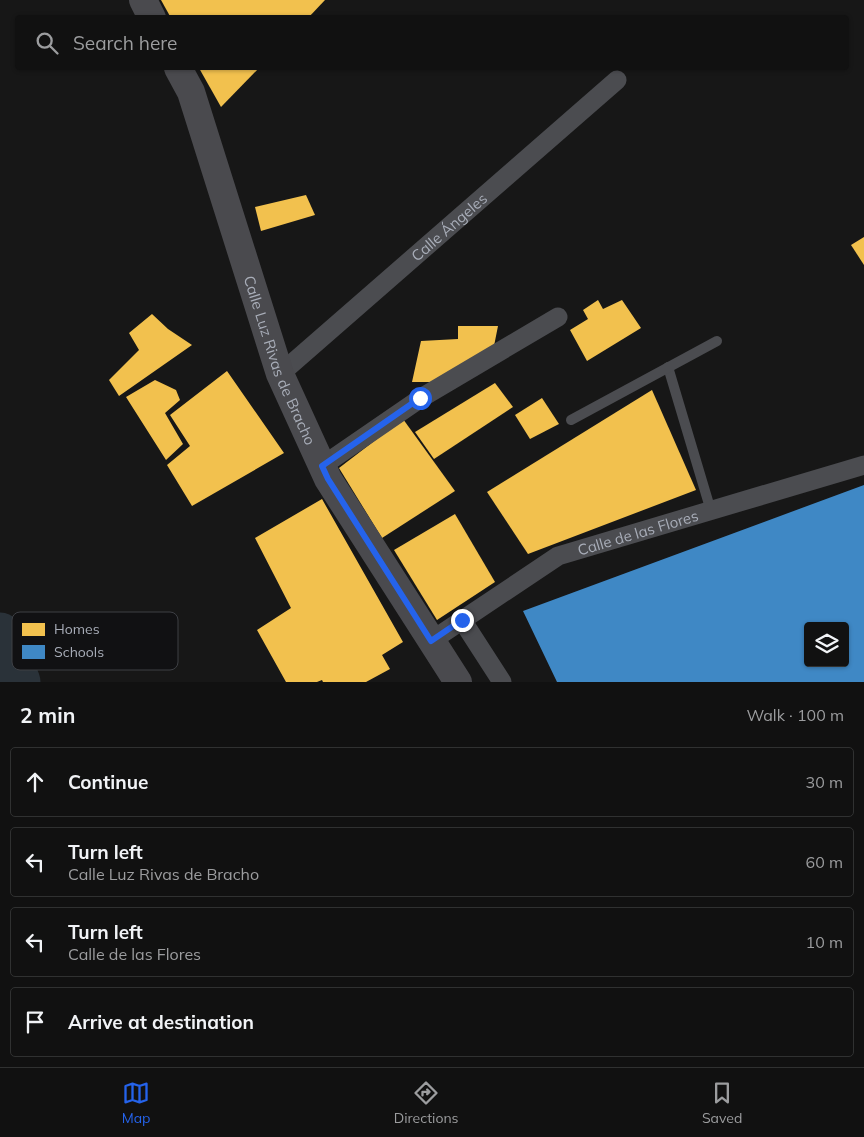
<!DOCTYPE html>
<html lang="en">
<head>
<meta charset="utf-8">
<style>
  :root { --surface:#111; --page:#1a1a1a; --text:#f1f3f6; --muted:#9c9d9f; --line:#303131; --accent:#2563eb }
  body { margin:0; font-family:Mulish,sans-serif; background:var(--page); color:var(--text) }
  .controls { position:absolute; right:15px; bottom:15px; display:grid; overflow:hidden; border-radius:5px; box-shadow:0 1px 4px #0004 }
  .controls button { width:45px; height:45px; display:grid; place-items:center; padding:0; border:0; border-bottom:1px solid var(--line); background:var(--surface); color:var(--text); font:25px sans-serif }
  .stop { position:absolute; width:15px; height:15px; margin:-11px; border:4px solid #2563eb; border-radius:50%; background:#fff }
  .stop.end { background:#2563eb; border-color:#fff; box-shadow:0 1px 5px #0008 }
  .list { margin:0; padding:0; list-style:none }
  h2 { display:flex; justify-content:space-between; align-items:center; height:65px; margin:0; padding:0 20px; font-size:21px }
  h2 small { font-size:16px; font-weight:400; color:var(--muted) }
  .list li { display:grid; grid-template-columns:32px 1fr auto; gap:15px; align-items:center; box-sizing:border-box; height:70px; margin:0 10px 10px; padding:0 10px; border:1px solid var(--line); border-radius:5px }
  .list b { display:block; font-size:19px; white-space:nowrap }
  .list p { margin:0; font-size:16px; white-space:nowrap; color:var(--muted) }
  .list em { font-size:16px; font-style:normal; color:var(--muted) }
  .icon { flex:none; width:28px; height:28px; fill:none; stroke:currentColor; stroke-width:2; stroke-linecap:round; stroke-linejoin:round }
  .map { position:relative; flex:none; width:864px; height:682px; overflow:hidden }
  .search { position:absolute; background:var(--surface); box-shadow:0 1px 4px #0004; left:15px; right:15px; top:15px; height:55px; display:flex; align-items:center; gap:12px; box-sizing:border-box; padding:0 18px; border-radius:5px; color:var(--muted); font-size:19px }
  .sheet { height:385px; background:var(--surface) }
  nav { display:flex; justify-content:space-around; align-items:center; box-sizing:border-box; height:70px; border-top:1px solid var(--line); background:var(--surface); font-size:14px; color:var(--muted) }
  nav a { display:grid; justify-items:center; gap:2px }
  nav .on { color:var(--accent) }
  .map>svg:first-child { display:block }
  .homes { fill:#f2c14e }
  .schools { fill:#3f88c5; fill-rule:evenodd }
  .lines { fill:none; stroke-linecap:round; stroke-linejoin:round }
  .river { stroke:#2a3239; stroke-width:45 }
  .service { stroke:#4b4c50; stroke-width:10 }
  .minor { stroke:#4b4c50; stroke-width:19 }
  .secondary { stroke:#4a4a4e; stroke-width:28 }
  .route { stroke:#2563eb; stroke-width:6 }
  .labels { text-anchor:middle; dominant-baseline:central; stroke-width:5; stroke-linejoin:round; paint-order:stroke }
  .street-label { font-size:15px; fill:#a8adb8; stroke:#111113 }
  .key { fill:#111113; stroke:#3e4045; stroke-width:1 }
  .key-label { font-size:14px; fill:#a8adb8 }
</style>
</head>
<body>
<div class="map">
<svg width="864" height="682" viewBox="0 0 864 682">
  <rect width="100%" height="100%" fill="#171717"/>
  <g class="homes">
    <path d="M161,0H325L308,18H171Z"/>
    <path d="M199,68H259L221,107Z"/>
    <path d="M306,195L315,215L261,231L255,207Z"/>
    <path d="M864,237V265L851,245Z"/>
    <path d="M598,300L603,309L622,300L641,328L587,361L570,330L588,319L583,310Z"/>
    <path d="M152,314L168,329L192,345L119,396L109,380L139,350L129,333Z"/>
    <path d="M458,326H498L493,351L441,382H412L421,341L458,339Z"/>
    <path d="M227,371L284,453L192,506L167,465L190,446L170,415Z"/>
    <path d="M155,380L176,390L180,400L165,413L183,444L166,460L126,397Z"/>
    <path d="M495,383L513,407L434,459L415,432Z"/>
    <path d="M652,390L696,490L528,554L487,492Z"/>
    <path d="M542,398L559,424L530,439L515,415Z"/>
    <path d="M403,419L455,491L382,538L339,468Z"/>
    <path d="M322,499L403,642L382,655L390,669L366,682H323L322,680L317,682H286L257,630L291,608L255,538Z"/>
    <path d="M455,514L495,582L437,620L394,550Z"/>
  </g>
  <path class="schools" d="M864,485V682H557L523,611ZM808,626H845V663H808Z"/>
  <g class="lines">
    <path class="river" d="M0,635L18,682"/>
    <g class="service">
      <path d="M668,367L711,511"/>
      <path d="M571,420L717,341"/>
    </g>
    <g class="minor">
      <path id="s1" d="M280,374L617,80"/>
      <path d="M322,466L421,398L558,317"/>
      <path d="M462,620L502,682"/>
      <path id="s2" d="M431,641L558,556L864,465"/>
    </g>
    <g class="secondary">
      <path d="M143,0L152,18"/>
      <path id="s3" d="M178,68L191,92L280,374L328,479L458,682"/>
    </g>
  </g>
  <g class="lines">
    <path class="route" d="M420,398L322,466L328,479L431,641L462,620"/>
  </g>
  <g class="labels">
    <g class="street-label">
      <text stroke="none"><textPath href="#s1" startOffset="224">Calle Ángeles</textPath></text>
      <text stroke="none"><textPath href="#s3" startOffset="310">Calle Luz Rivas de Bracho</textPath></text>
      <text stroke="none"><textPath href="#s2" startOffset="236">Calle de las Flores</textPath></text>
    </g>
  </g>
  <rect x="12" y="612" width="166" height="58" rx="8" class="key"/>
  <rect x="22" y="623" width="23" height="13" fill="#f2c14e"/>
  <rect x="22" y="645" width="23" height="14" fill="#3f88c5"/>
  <g class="key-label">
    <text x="54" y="634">Homes</text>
    <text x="54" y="657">Schools</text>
  </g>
</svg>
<div class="controls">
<button><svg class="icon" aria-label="layers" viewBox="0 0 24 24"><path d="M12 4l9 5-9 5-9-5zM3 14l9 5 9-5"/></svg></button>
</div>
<div class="stop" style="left:420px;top:398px"></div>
<div class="stop end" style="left:462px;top:620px"></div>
<div class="search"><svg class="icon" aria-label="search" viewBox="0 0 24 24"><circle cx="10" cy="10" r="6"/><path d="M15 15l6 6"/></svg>Search here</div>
</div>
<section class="sheet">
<h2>2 min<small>Walk · 100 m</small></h2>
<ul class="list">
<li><svg class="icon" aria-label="ahead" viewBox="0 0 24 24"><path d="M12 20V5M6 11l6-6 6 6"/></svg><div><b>Continue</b></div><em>30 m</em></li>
<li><svg class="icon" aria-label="left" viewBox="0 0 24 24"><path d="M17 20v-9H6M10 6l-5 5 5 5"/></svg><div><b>Turn left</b><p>Calle Luz Rivas de Bracho</p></div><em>60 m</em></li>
<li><svg class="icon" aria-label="left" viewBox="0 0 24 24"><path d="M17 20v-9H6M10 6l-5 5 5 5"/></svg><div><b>Turn left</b><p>Calle de las Flores</p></div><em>10 m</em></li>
<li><svg class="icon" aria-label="arrive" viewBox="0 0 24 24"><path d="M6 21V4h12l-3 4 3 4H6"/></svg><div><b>Arrive at destination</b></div></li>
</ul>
</section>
<nav>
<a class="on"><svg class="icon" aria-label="map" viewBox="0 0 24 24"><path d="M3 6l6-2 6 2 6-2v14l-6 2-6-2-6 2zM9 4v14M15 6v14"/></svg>Map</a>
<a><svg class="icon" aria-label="directions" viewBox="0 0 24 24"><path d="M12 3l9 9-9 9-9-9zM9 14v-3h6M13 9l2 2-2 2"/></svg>Directions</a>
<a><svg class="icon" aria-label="saved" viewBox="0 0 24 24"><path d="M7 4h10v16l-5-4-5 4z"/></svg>Saved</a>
</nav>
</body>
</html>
